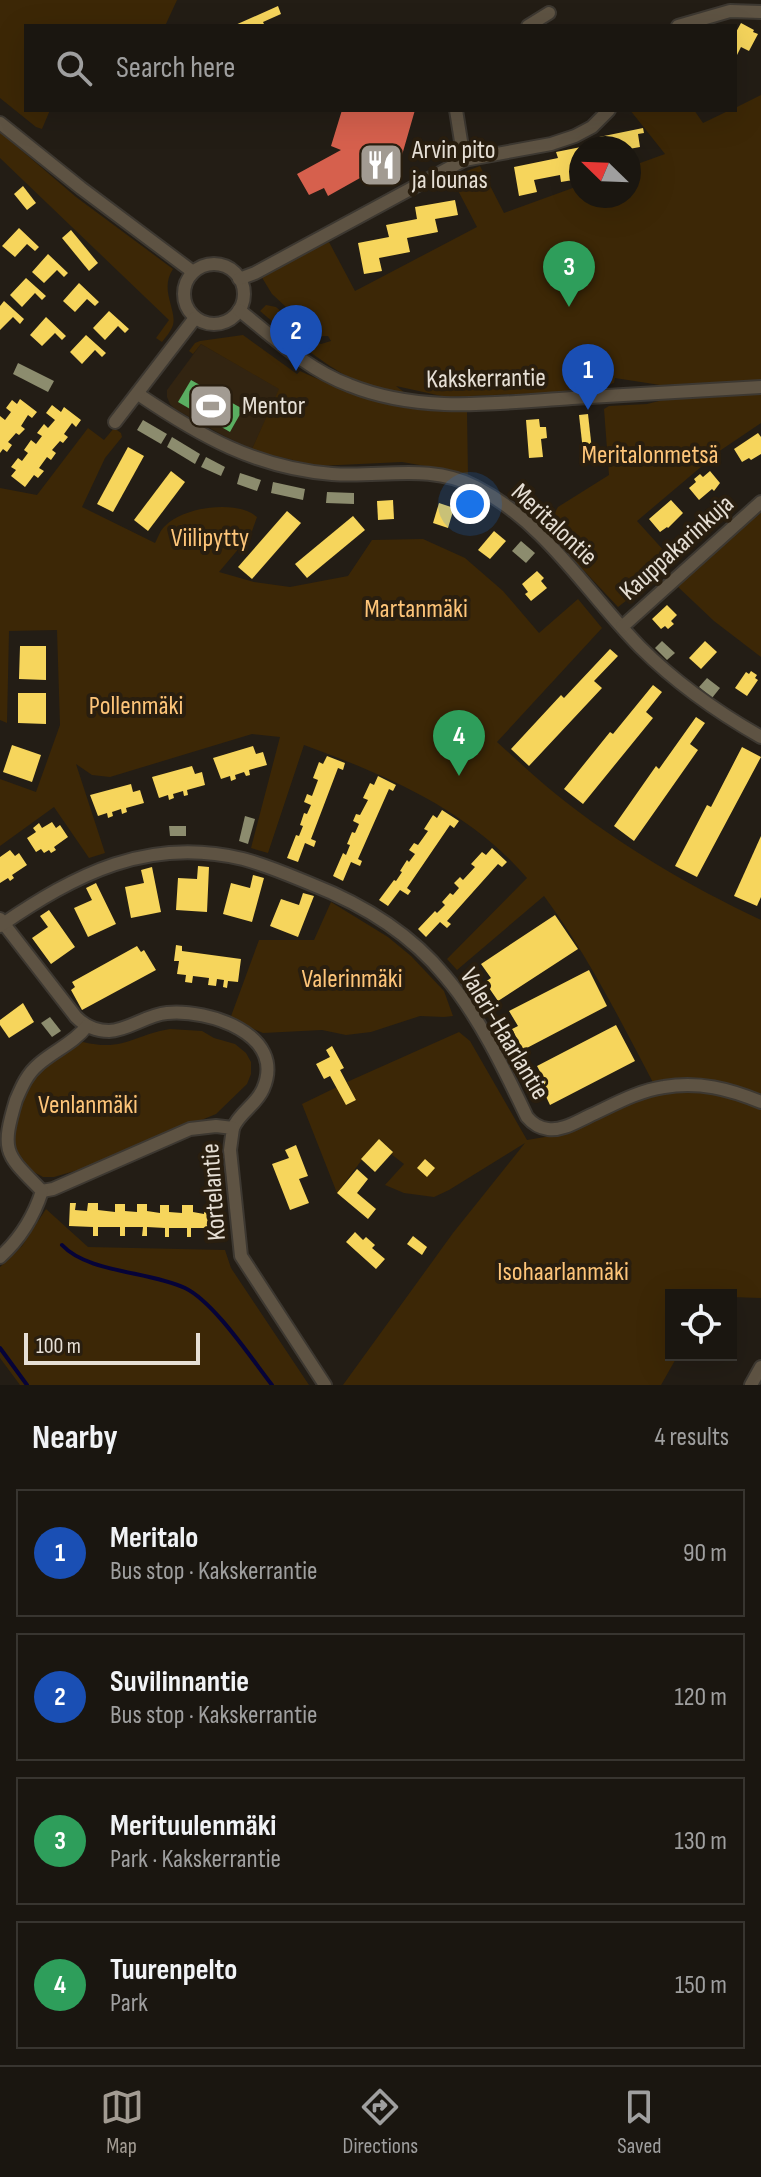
<!DOCTYPE html>
<html lang="en">
<head>
<meta charset="utf-8">
<style>
  :root { --surface:#1a1610; --page:#27231e; --text:#f1f3f6; --muted:#9f9f9f; --line:#383530; --accent:#a29b92 }
  body { margin:0; font-family:"Sofia Sans Condensed",sans-serif; background:var(--page); color:var(--text) }
  .controls { position:absolute; right:24px; bottom:24px; display:grid; overflow:hidden; border-radius:0px; box-shadow:0 8px 32px #0002 }
  .controls button { width:72px; height:72px; display:grid; place-items:center; padding:0; border:0; border-bottom:2px solid var(--line); background:var(--surface); color:var(--text); font:40px sans-serif }
  .compass { position:absolute; left:569px; top:136px; width:72px; height:72px; border-radius:50%; background:var(--surface); box-shadow:0 8px 32px #0002; rotate:293deg }
  .scale { position:absolute; left:24px; bottom:20px; width:176px; box-sizing:border-box; padding-left:8px; border:4px solid #e6dfd5; border-top:0; font-size:22px; line-height:28px; white-space:nowrap; color:#e6dfd5; -webkit-text-stroke:6px #291e0f; paint-order:stroke }
  .you { position:absolute; left:470px; top:504px; width:28px; height:28px; margin:-20px; border:6px solid #fff; border-radius:50%; background:#1a73e8; box-shadow:0 0 0 12px #1a73e833 }
  .badge { display:grid; place-items:center; width:52px; height:52px; border-radius:50%; background:var(--accent); color:#fff; font-size:26px; font-weight:700 }
  .pin { position:absolute; translate:-50% -66px; filter:drop-shadow(0 2px 4px #0008) }
  .pin::after { content:''; position:absolute; top:42px; width:28px; height:24px; background:inherit; clip-path:polygon(0 0,100% 0,50% 100%) }
  .list { margin:0; padding:0; list-style:none }
  h2 { display:flex; justify-content:space-between; align-items:center; height:104px; margin:0; padding:0 32px; font-size:34px }
  h2 small { font-size:26px; font-weight:400; color:var(--muted) }
  .list li { display:grid; grid-template-columns:52px 1fr auto; gap:24px; align-items:center; box-sizing:border-box; height:128px; margin:0 16px 16px; padding:0 16px; border:2px solid var(--line); border-radius:0px }
  .list b { display:block; font-size:30px; white-space:nowrap }
  .list p { margin:0; font-size:26px; white-space:nowrap; color:var(--muted) }
  .list em { font-size:26px; font-style:normal; color:var(--muted) }
  .icon { flex:none; width:44px; height:44px; fill:none; stroke:currentColor; stroke-width:2; stroke-linecap:round; stroke-linejoin:round }
  .map { position:relative; flex:none; width:761px; height:1385px; overflow:hidden }
  .search { position:absolute; background:var(--surface); box-shadow:0 8px 32px #0002; left:24px; right:24px; top:24px; height:88px; display:flex; align-items:center; gap:20px; box-sizing:border-box; padding:0 28px; border-radius:0px; color:var(--muted); font-size:30px }
  .sheet { height:680px; background:var(--surface) }
  nav { display:flex; justify-content:space-around; align-items:center; box-sizing:border-box; height:112px; border-top:2px solid var(--line); background:var(--surface); font-size:22px; color:var(--muted) }
  nav a { display:grid; justify-items:center; gap:4px }
  nav .on { color:var(--accent) }
  .map>svg:first-child { display:block }
  .built { fill:#322411 }
  .green { fill:#3c2706 }
  .homes { fill:#f6d55c }
  .shops { fill:#d6604d }
  .public { fill:#5aae61 }
  .industry { fill:#8c8c6e }
  .lines { fill:none; stroke-linecap:round; stroke-linejoin:round }
  .stream { stroke:#060338; stroke-width:4 }
  .minor-casing { stroke:#3d3831; stroke-width:16 }
  .minor { stroke:#5e5343; stroke-width:12 }
  .labels { text-anchor:middle; dominant-baseline:central; stroke-width:8; stroke-linejoin:round; paint-order:stroke }
  .poi-label { font-size:26px; fill:#e6dfd5; stroke:#291e0f; text-anchor:start }
  .street-label { font-size:26px; fill:#e6dfd5; stroke:#291e0f }
  .park-label { font-size:26px; fill:#fec579; stroke:#291e0f }
</style>
</head>
<body>
<div class="map">
<svg width="761" height="1385" viewBox="0 0 761 1385">
  <rect width="100%" height="100%" fill="#231d15"/>
  <path class="built" d="M201,344L280,389L252,449L226,437L175,409L170,404L167,397V390Z"/>
  <g class="green">
    <path d="M0,0H177L165,26H26V110H50L42,129L36,127L0,98Z"/>
    <path d="M761,95V380L660,385L615,378L614,383L588,391L446,397L396,386L405,393L422,396C363,402 302,346 260,311L266,305L276,307L315,342L321,344L331,341L328,336H321L315,334L272,294L261,276L329,242L355,291L477,227L451,177L480,166L504,213L581,185V196H629V167L665,154L630,110H694L703,123L730,110H735V108Z"/>
    <path d="M0,132L76,197L173,269C159,290 177,309 173,325C171,331 166,337 162,342L156,338L169,320L0,158Z"/>
    <path d="M243,335L297,374L300,371C329,384 359,398 390,405C416,411 441,411 467,412L468,477L449,470L402,462L318,466L267,454L252,449L279,389L201,344L193,354L189,351L195,343L200,341Z"/>
    <path d="M761,393V423L721,450L637,521L675,563L618,607L545,529L558,507L609,475L604,409L609,406L647,404L667,399Z"/>
    <path d="M88,428L104,440L114,428L121,433L122,437L105,458L82,507L155,543C158,538 160,530 165,526C183,507 237,499 257,517L251,534L219,572L254,582L290,587L348,576L372,540L423,539L465,558L503,591L539,633L578,599L602,628L497,742C517,760 536,778 557,795C619,845 689,886 761,920V1298L731,1297V1295H671V1355H678L661,1385H343L453,1233L525,1143L449,1190L434,1197L404,1193L385,1185L404,1164L391,1154L393,1151L379,1139C363,1157 351,1175 337,1193L302,1104L337,1087L347,1105L356,1100L347,1082L459,1032L470,1041L527,1140L569,1133L642,1099L659,1094C623,1026 590,958 544,896L457,970L447,959L527,878C469,810 386,775 304,745L268,853L251,848L280,737L252,734L110,777L92,775L76,764L105,853L89,858L54,807L0,846V779L36,792L60,725L57,630L9,631L7,723L0,720V488L37,495Z"/>
    <path d="M761,512V657L714,621L676,585Z"/>
    <path d="M331,902L388,937L411,956L444,991L453,1016L444,1017L420,1016L371,1032L346,1035L322,1030L263,1033L230,1019L259,940H314Z"/>
    <path d="M170,1029L202,1031L214,1038L235,1044L246,1053L251,1062V1074L247,1084L216,1114L85,1168L54,1177H43L32,1171L12,1146C14,1124 25,1085 40,1069C52,1057 69,1050 83,1042C124,1052 133,1035 170,1029Z"/>
    <path d="M46,1209L88,1247L225,1250L231,1268L309,1385H20L0,1358V1267L22,1246Z"/>
  </g>
  <g class="homes">
    <path d="M278,6L281,14L263,22L265,26H233Z"/>
    <path d="M741,23L754,30L753,32L758,34L749,51L741,47L737,55L735,54V34Z"/>
    <path d="M643,128L644,133L638,134L640,147L629,149L584,148L600,143L599,137Z"/>
    <path d="M581,147V165H576L579,179L561,182L560,175L534,180L537,192L519,196L514,167L558,158L556,152Z"/>
    <path d="M23,186L36,203L27,210L14,194Z"/>
    <path d="M455,200L458,215L435,219L438,232L407,238L410,252L379,258L382,271L364,274L358,243L389,237L386,225L417,219L415,207Z"/>
    <path d="M19,228L39,247L35,251L27,244L15,257L2,246Z"/>
    <path d="M71,230L98,263L89,271L62,238Z"/>
    <path d="M48,254L68,273L64,277L57,270L44,283L32,272Z"/>
    <path d="M26,278L46,296L42,300L35,293L22,307L10,295Z"/>
    <path d="M79,283L99,302L95,306L87,299L75,312L63,301Z"/>
    <path d="M4,301L24,319L20,324L13,317L0,330V306Z"/>
    <path d="M109,311L129,329L125,333L118,326L105,340L93,328Z"/>
    <path d="M46,317L66,336L62,340L55,333L42,346L30,335Z"/>
    <path d="M86,335L106,353L102,357L95,350L82,364L70,352Z"/>
    <path d="M20,399L37,412L32,418L28,415L21,426L25,429L19,435L16,433L8,442L12,445L7,452L3,449L0,453V416L5,420L11,412L6,408L12,400L17,404Z"/>
    <path d="M52,405L61,412L64,407L81,420L76,427L72,423L64,434L68,437L63,443L60,441L52,450L56,453L51,460L47,457L39,468L44,471L38,478L34,475L25,487L11,476L16,470L11,467L18,458L22,461L28,453L24,450L31,440L36,444L42,436L37,433L44,424L48,428L55,420L46,413Z"/>
    <path d="M588,414L592,450L583,451L579,415Z"/>
    <path d="M539,419L540,427H546L547,438L541,439L543,457L529,458L526,420Z"/>
    <path d="M758,433L761,437V454L751,460L749,458L742,462L734,449Z"/>
    <path d="M128,447L144,456L113,512L97,504Z"/>
    <path d="M171,471L185,482L148,531L134,520Z"/>
    <path d="M710,471L720,483L714,491L712,489L699,500L689,488L696,482L694,479L700,474L703,477Z"/>
    <path d="M393,500L394,519L378,520L377,501Z"/>
    <path d="M671,500L683,513L668,528L667,527L660,532L649,519Z"/>
    <path d="M439,503L454,508L448,528L433,523Z"/>
    <path d="M287,511L301,523L252,579L238,567Z"/>
    <path d="M353,516L365,530L307,578L295,564Z"/>
    <path d="M494,531L506,541L490,559L478,550Z"/>
    <path d="M537,571L544,578L541,581L547,588L531,601L525,594L528,592L522,584Z"/>
    <path d="M667,605L677,615L671,621L674,624L668,629L665,626L661,629L652,619Z"/>
    <path d="M705,641L717,652L701,669L689,658Z"/>
    <path d="M20,646H46V680L19,679Z"/>
    <path d="M610,649L618,656L594,681L602,688L529,766L511,749L561,695L564,698Z"/>
    <path d="M751,671L757,675L755,678L758,680L747,696L735,688L746,672L749,674Z"/>
    <path d="M653,685L662,692L646,712L653,718L583,804L564,789L610,732L613,734Z"/>
    <path d="M18,693H46V724L18,723Z"/>
    <path d="M696,717L705,723L690,744L698,750L634,841L614,826L656,766L659,769Z"/>
    <path d="M12,745L41,755L32,782L3,772Z"/>
    <path d="M253,746L256,754L263,752L267,765L249,770L250,775L246,776L244,772L235,775L236,779L231,781L230,776L221,779L213,758Z"/>
    <path d="M742,747L761,757L697,877L675,866L707,805L711,807Z"/>
    <path d="M327,756L345,763L343,770L338,768L311,839L316,841L314,847L305,843L298,862L287,858L296,835L299,836L303,826L300,825L304,813L307,814L311,805L304,802L307,794L312,796L318,780L313,778L319,762L323,764Z"/>
    <path d="M192,766L195,774L202,772L205,785L187,790L188,795L184,796L183,791L173,794L174,798L169,800L168,795L159,798L152,777Z"/>
    <path d="M378,776L396,785L393,791L389,789L358,859L362,861L360,866L351,862L343,881L333,876L343,853L346,855L350,845L347,844L352,832L355,833L359,824L353,821L356,814L360,815L368,800L363,798L370,783L374,785Z"/>
    <path d="M131,784L133,792L140,790L144,803L126,808L127,812L122,814L121,809L112,812L113,816L108,818L107,813L98,816L90,795Z"/>
    <path d="M442,810L459,821L454,828L450,825L407,888L411,891L408,895L400,890L388,906L379,900L394,880L396,881L402,872L400,871L407,860L409,862L415,854L409,850L414,843L418,845L428,831L424,829L433,815L437,818Z"/>
    <path d="M52,822L56,828L60,825L68,837L54,847L56,850L51,853L49,850L44,853L41,849L36,852L27,838L36,832L33,828L39,823L42,828Z"/>
    <path d="M761,836V897L757,906L734,896Z"/>
    <path d="M492,848L507,862L502,867L498,864L447,921L451,924L447,928L440,922L426,937L418,929L435,911L437,913L445,905L442,902L450,893L453,895L459,888L454,883L460,877L463,880L475,867L471,864L482,852L486,855Z"/>
    <path d="M10,850L15,856L19,853L27,865L12,875L14,878L10,881L8,878L0,883V857Z"/>
    <path d="M198,866L209,867L207,912L176,910L178,878L197,879Z"/>
    <path d="M152,867L161,912L131,918L125,887L144,883L141,870Z"/>
    <path d="M253,875L264,878L252,922L223,914L231,883L250,888Z"/>
    <path d="M96,883L116,924L88,937L74,908L92,900L86,888Z"/>
    <path d="M303,893L314,896L298,937L270,926L281,899L299,905Z"/>
    <path d="M49,910L75,947L51,964L32,938L48,927L40,916Z"/>
    <path d="M555,915L578,949L498,1001L485,982L491,978L481,964Z"/>
    <path d="M176,945L182,946V951L241,959L238,982L228,981L227,988L223,987L224,980L217,979L216,986L208,985L209,978L193,976L192,983L185,982L186,975L177,974L179,961H174Z"/>
    <path d="M137,946L141,952L144,950L156,970L82,1010L71,990L75,987L72,982Z"/>
    <path d="M589,970L607,1006L523,1050L512,1029L518,1026L509,1011Z"/>
    <path d="M23,1003L34,1022L9,1038L0,1025V1020Z"/>
    <path d="M616,1025L635,1061L550,1105L540,1084L545,1081L537,1066Z"/>
    <path d="M332,1046L344,1068L340,1070L356,1100L346,1105L330,1076L324,1079L316,1064L330,1057L326,1050Z"/>
    <path d="M379,1139L393,1152L375,1172L361,1159Z"/>
    <path d="M296,1145L308,1176L299,1179L309,1203L290,1210L272,1164L289,1158L285,1150Z"/>
    <path d="M425,1159L435,1168L427,1177L417,1168Z"/>
    <path d="M357,1169L368,1179L357,1193L376,1209L368,1219L337,1193Z"/>
    <path d="M70,1203H76L75,1210L87,1211L88,1203H98V1210L115,1212V1204H125V1211L137,1212V1204H147V1211L160,1213V1205H169V1212L182,1213V1205H193V1212L204,1214V1206H214V1238H209L210,1228H191V1237H187V1228H169V1237H165V1228L147,1227V1236H142L143,1227H125V1236H120V1227H98V1236H93V1227L69,1226Z"/>
    <path d="M355,1232L363,1240L366,1237L375,1245L372,1248L385,1259L376,1269L346,1242Z"/>
    <path d="M413,1236L427,1247L422,1255L407,1244Z"/>
  </g>
  <path class="shops" d="M342,110H415L396,176L376,169L328,196L324,188L309,195L297,174L341,150L331,146Z"/>
  <path class="public" d="M191,380L243,409L230,432L178,402Z"/>
  <g class="industry">
    <path d="M18,363L54,381L48,392L13,374Z"/>
    <path d="M143,420L167,434L161,444L137,430Z"/>
    <path d="M172,437L200,454L195,464L167,447Z"/>
    <path d="M206,457L225,467L221,476L201,467Z"/>
    <path d="M240,473L261,480L257,491L237,484Z"/>
    <path d="M273,482L305,489L303,500L271,493Z"/>
    <path d="M327,492L354,493V504L326,503Z"/>
    <path d="M521,541L535,553L526,563L512,551Z"/>
    <path d="M662,641L675,653L667,660L655,648Z"/>
    <path d="M707,678L720,688L712,698L699,687Z"/>
    <path d="M245,816L255,819L248,844L239,841Z"/>
    <path d="M169,826H186V836H170Z"/>
    <path d="M50,1017L61,1031L52,1037L41,1023Z"/>
  </g>
  <g class="lines">
    <g class="stream">
      <path d="M62,1245C88,1273 149,1271 185,1288C214,1302 251,1358 272,1385"/>
      <path d="M0,1348L27,1385"/>
    </g>
    <g class="minor-casing">
      <g id="minor">
        <path d="M528,26L549,13"/>
        <path d="M678,26L730,11L761,12"/>
        <path d="M456,110L464,160"/>
        <path d="M0,123L81,188L193,272"/>
        <circle cx="214" cy="294" r="30"/>
        <path d="M239,279L255,273L464,160L551,144L575,136L592,127L609,110"/>
        <path d="M239,310C273,337 308,370 349,385C421,414 496,403 572,398C635,394 698,391 761,387"/>
        <path d="M138,394C200,436 256,468 332,474C380,478 430,463 476,487C546,523 586,592 640,647C676,683 717,712 761,737"/>
        <path d="M115,422L195,318"/>
        <path d="M622,627L761,502"/>
        <path d="M0,919L76,1017C84,1025 96,1031 109,1031C129,1030 146,1015 167,1013C208,1009 287,1034 263,1089C256,1105 240,1112 233,1128"/>
        <path d="M0,926C76,874 148,836 243,859C266,865 289,875 311,884C362,904 410,933 445,976C479,1016 504,1069 527,1117C532,1123 539,1128 548,1129C562,1131 576,1122 589,1116C613,1105 637,1091 664,1087C699,1081 729,1089 761,1102"/>
        <path d="M42,1191L53,1189L190,1129L216,1126L233,1128L230,1150L241,1256L325,1385"/>
        <path d="M0,1257C20,1239 34,1216 42,1191C6,1154 0,1153 16,1100C22,1086 27,1074 39,1064C55,1050 74,1043 87,1026"/>
        <path d="M751,1385L761,1367"/>
      </g>
    </g>
    <use href="#minor" class="minor"/>
  </g>
  <defs>
    <g id="restaurant-square" transform="scale(2.3)"><rect x="-9" y="-9" width="18" height="18" rx="4" fill="#a29b92" stroke="#291e0f"/><path d="M-5-6h1v4h1v-4h1v4h1v-4h1v5L-1.5 .5V6h-2V.5L-5-1ZM5-6V6H3V1.5H1.5Q1.5-4 5-6Z" fill="#fff"/></g>
    <g id="stadium-square" transform="scale(2.3)"><rect x="-9" y="-9" width="18" height="18" rx="4" fill="#a29b92" stroke="#291e0f"/><path d="M0-5a6.5 5 0 1 0 0 10a6.5 5 0 1 0 0-10ZM-3.5-1.8h7v3.6h-7Z" fill="#fff"/></g>
  </defs>
  <g fill-rule="evenodd">
    <use href="#restaurant-square" x="381" y="165"/>
    <use href="#stadium-square" x="211" y="406"/>
  </g>
  <g class="labels">
    <g class="poi-label">
      <text x="412" y="150">Arvin pito<tspan x="412" dy="30">ja lounas</tspan></text>
      <text x="242" y="406">Mentor</text>
    </g>
    <g class="street-label">
      <text transform="translate(486 379) rotate(-1)">Kakskerrantie</text>
      <text transform="translate(554 525) rotate(43)">Meritalontie</text>
      <text transform="translate(677 548) rotate(-42)">Kauppakarinkuja</text>
      <text transform="translate(504 1034) rotate(59)">Valeri-Haarlantie</text>
      <text transform="translate(214 1192) rotate(-94)">Kortelantie</text>
    </g>
    <g class="park-label">
      <text x="650" y="455">Meritalonmetsä</text>
      <text x="210" y="538">Viilipytty</text>
      <text x="416" y="609">Martanmäki</text>
      <text x="136" y="706">Pollenmäki</text>
      <text x="352" y="979">Valerinmäki</text>
      <text x="88" y="1105">Venlanmäki</text>
      <text x="563" y="1272">Isohaarlanmäki</text>
    </g>
  </g>
</svg>
<div class="controls">
<button><svg class="icon" aria-label="locate" viewBox="0 0 24 24"><circle cx="12" cy="12" r="6"/><path d="M12 2v4M12 18v4M2 12h4M18 12h4"/></svg></button>
</div>
<svg class="compass" viewBox="-18 -18 36 36"><path d="M0-13l5 13h-10z" fill="#e53935"/><path d="M0 13l5-13h-10z" fill="#9f9f9f"/></svg>
<div class="scale">100 m</div>
<div class="you"></div>
<div class="pin badge" style="left:588px;top:410px;background:#1a4fb4">1</div>
<div class="pin badge" style="left:296px;top:371px;background:#1a4fb4">2</div>
<div class="pin badge" style="left:569px;top:307px;background:#2e9e5b">3</div>
<div class="pin badge" style="left:459px;top:776px;background:#2e9e5b">4</div>
<div class="search"><svg class="icon" aria-label="search" viewBox="0 0 24 24"><circle cx="10" cy="10" r="6"/><path d="M15 15l6 6"/></svg>Search here</div>
</div>
<section class="sheet">
<h2>Nearby<small>4 results</small></h2>
<ul class="list">
<li><span class="badge" style="background:#1a4fb4">1</span><div><b>Meritalo</b><p>Bus stop · Kakskerrantie</p></div><em>90 m</em></li>
<li><span class="badge" style="background:#1a4fb4">2</span><div><b>Suvilinnantie</b><p>Bus stop · Kakskerrantie</p></div><em>120 m</em></li>
<li><span class="badge" style="background:#2e9e5b">3</span><div><b>Merituulenmäki</b><p>Park · Kakskerrantie</p></div><em>130 m</em></li>
<li><span class="badge" style="background:#2e9e5b">4</span><div><b>Tuurenpelto</b><p>Park</p></div><em>150 m</em></li>
</ul>
</section>
<nav>
<a class="on"><svg class="icon" aria-label="map" viewBox="0 0 24 24"><path d="M3 6l6-2 6 2 6-2v14l-6 2-6-2-6 2zM9 4v14M15 6v14"/></svg>Map</a>
<a><svg class="icon" aria-label="directions" viewBox="0 0 24 24"><path d="M12 3l9 9-9 9-9-9zM9 14v-3h6M13 9l2 2-2 2"/></svg>Directions</a>
<a><svg class="icon" aria-label="saved" viewBox="0 0 24 24"><path d="M7 4h10v16l-5-4-5 4z"/></svg>Saved</a>
</nav>
</body>
</html>
